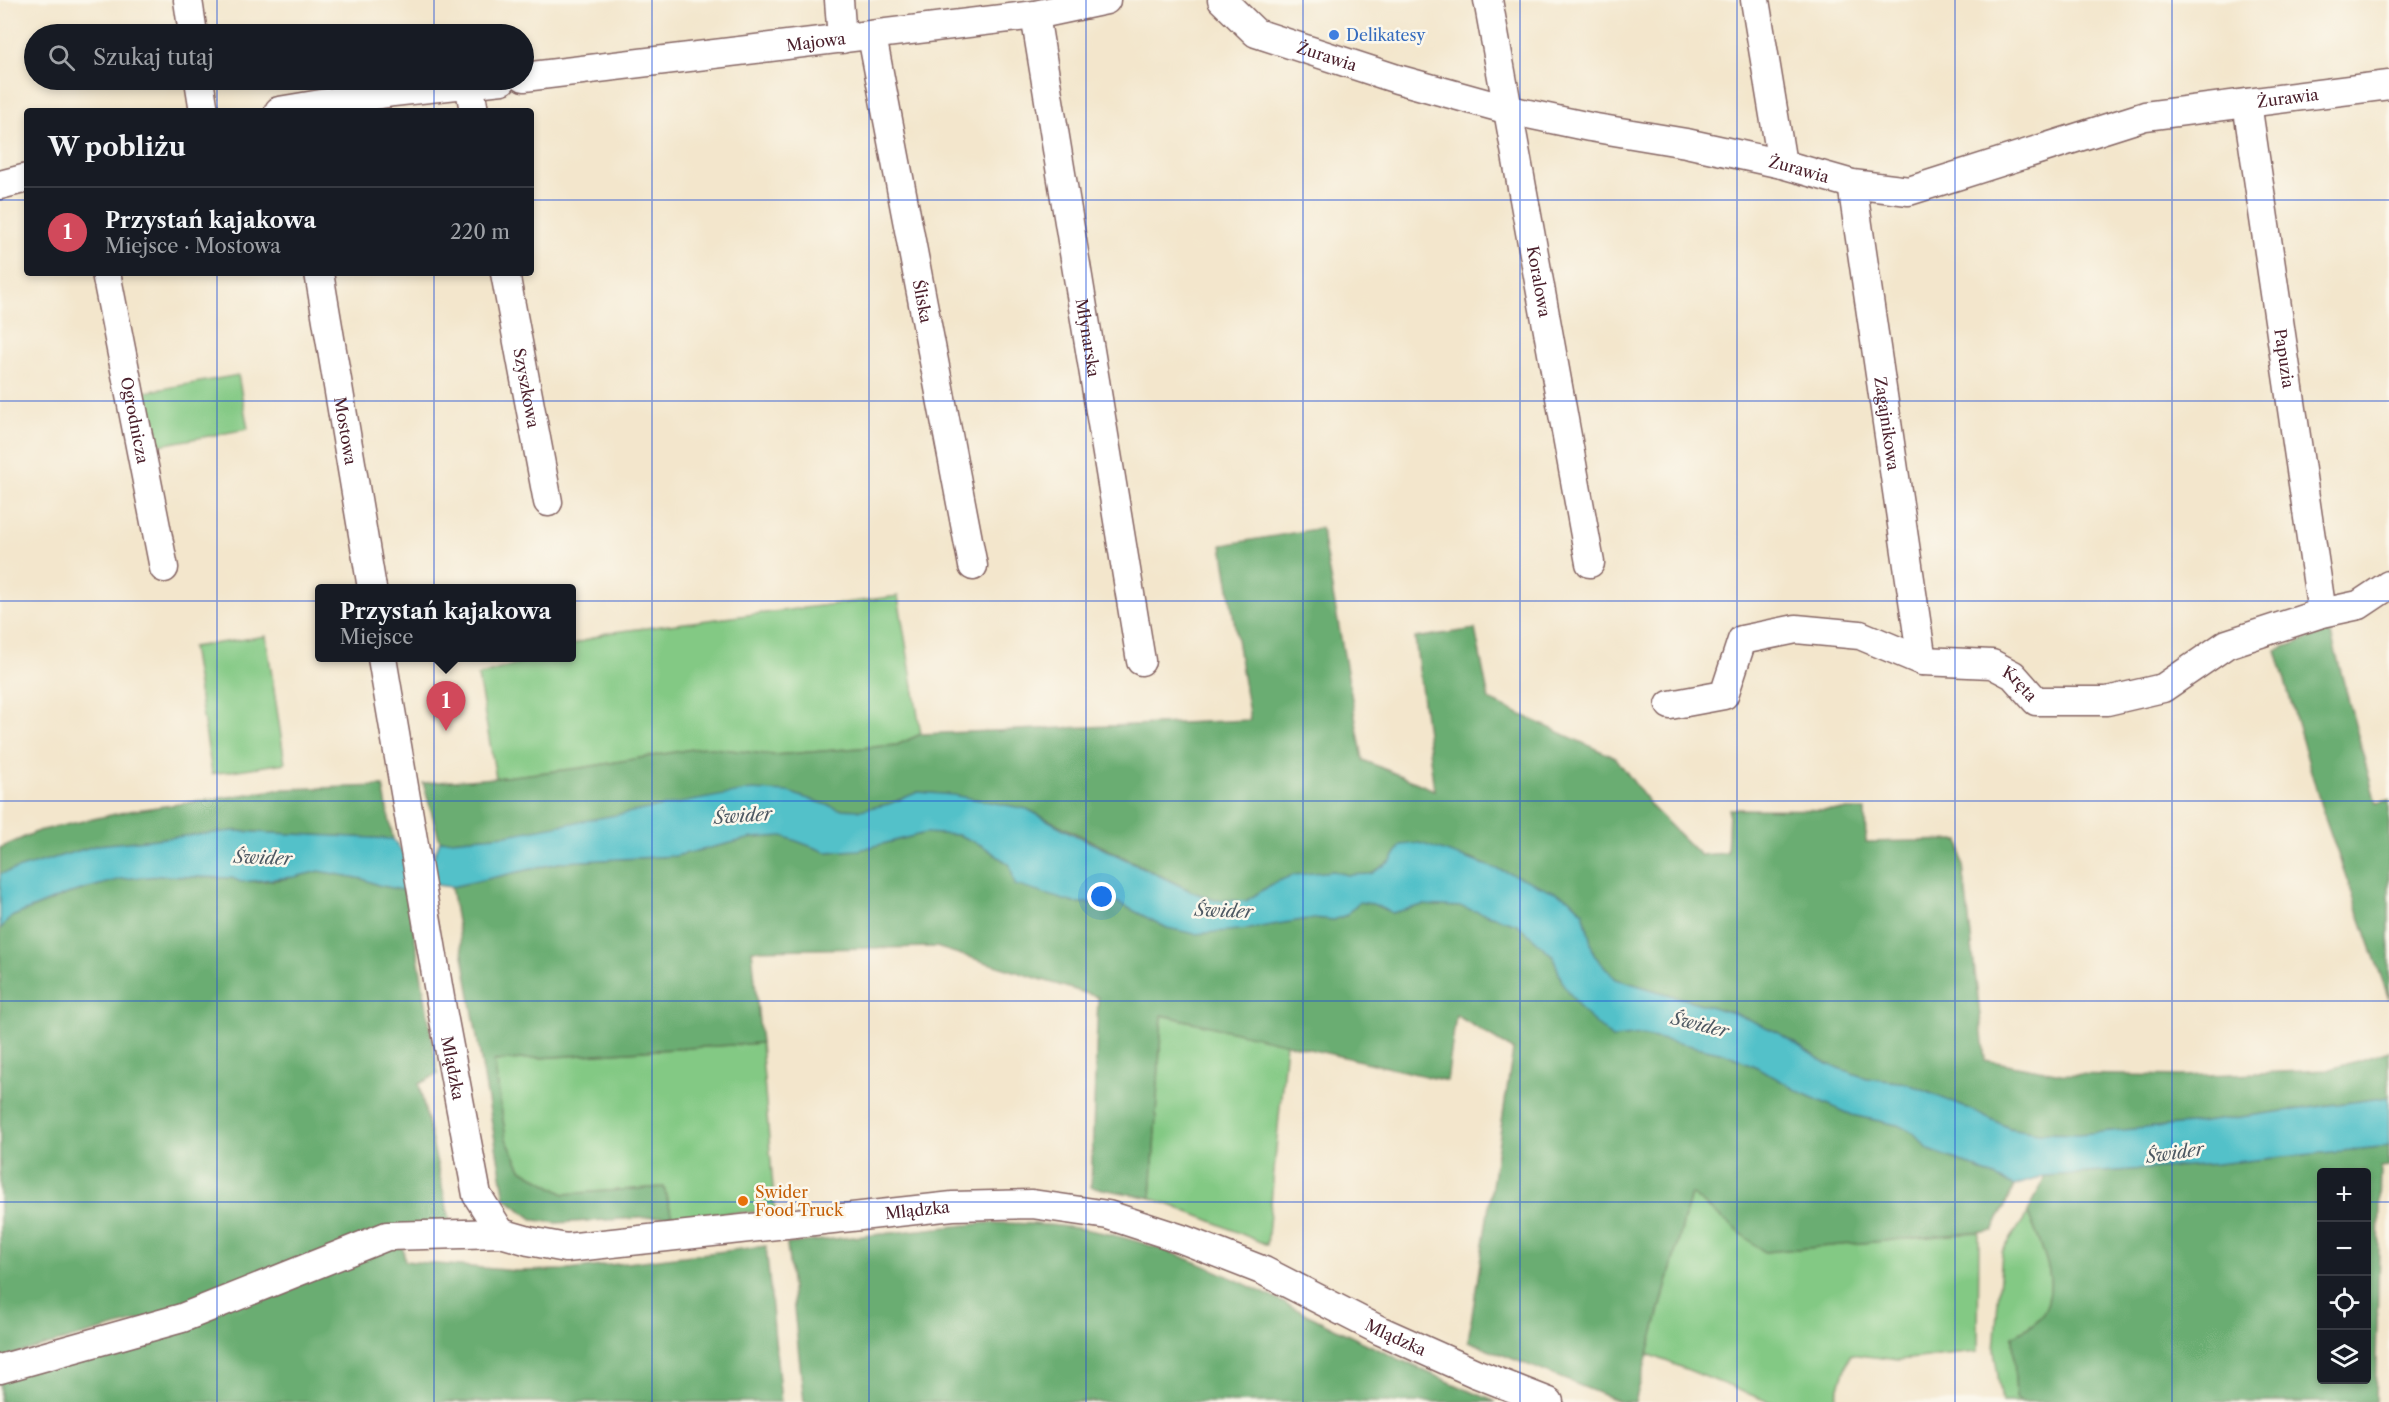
<!DOCTYPE html>
<html lang="pl">
<head>
<meta charset="utf-8">
<style>
  :root { --surface:#171b24; --page:#20242c; --text:#f1f3f6; --muted:#9ea1a6; --line:#363941; --accent:#d1495b }
  body { margin:0; font-family:"Libre Caslon Text",serif; background:var(--page); color:var(--text) }
  .controls { position:absolute; right:18px; bottom:18px; display:grid; overflow:hidden; border-radius:6px; box-shadow:0 3px 9px #0003 }
  .controls button { width:54px; height:54px; display:grid; place-items:center; padding:0; border:0; border-bottom:2px solid var(--line); background:var(--surface); color:var(--text); font:30px sans-serif }
  .you { position:absolute; left:1102px; top:897px; width:21px; height:21px; margin:-15px; border:4px solid #fff; border-radius:50%; background:#1a73e8; box-shadow:0 0 0 9px #1a73e833 }
  .badge { display:grid; place-items:center; width:39px; height:39px; border-radius:50%; background:var(--accent); color:#fff; font-size:20px; font-weight:700 }
  .pin { position:absolute; translate:-50% -50px; filter:drop-shadow(0 2px 3px #0008) }
  .pin::after { content:''; position:absolute; top:32px; width:21px; height:18px; background:inherit; clip-path:polygon(0 0,100% 0,50% 100%) }
  .popup { position:absolute; left:315px; top:584px; width:261px; height:78px; box-sizing:border-box; display:grid; place-content:center; border-radius:6px; background:var(--surface); filter:drop-shadow(0 2px 4px #0005); font-size:20px; white-space:nowrap; color:var(--muted) }
  .popup b { font-size:22px; color:var(--text) }
  .popup::after { content:''; position:absolute; left:50%; top:100%; margin-left:-12px; border:12px solid transparent; border-top-color:var(--surface) }
  .list { margin:0; padding:0; list-style:none }
  h2 { display:flex; justify-content:space-between; align-items:center; height:78px; margin:0; padding:0 24px; font-size:26px }
  h2 small { font-size:20px; font-weight:400; color:var(--muted) }
  .list li { display:grid; grid-template-columns:39px 1fr auto; gap:18px; align-items:center; box-sizing:border-box; height:90px; padding:0 24px; border-top:2px solid var(--line) }
  .list b { display:block; font-size:22px; white-space:nowrap }
  .list p { margin:0; font-size:20px; white-space:nowrap; color:var(--muted) }
  .list em { font-size:20px; font-style:normal; color:var(--muted) }
  .icon { flex:none; width:33px; height:33px; fill:none; stroke:currentColor; stroke-width:2; stroke-linecap:round; stroke-linejoin:round }
  .map { position:relative; flex:none; width:2389px; height:1402px; overflow:hidden }
  .search { position:absolute; background:var(--surface); box-shadow:0 3px 9px #0003; left:24px; top:24px; width:510px; height:66px; display:flex; align-items:center; gap:15px; box-sizing:border-box; padding:0 21px; border-radius:33px; color:var(--muted); font-size:22px }
  .panel { position:absolute; background:var(--surface); box-shadow:0 3px 9px #0003; left:24px; top:108px; width:510px; height:168px; border-radius:6px }
  .map>svg:first-child { display:block }
  .green { fill:#83c984; stroke:#667458; stroke-width:1.5 }
  .forest { fill:#6aad72; stroke:#5a664e; stroke-width:1.5; fill-rule:evenodd }
  .water { fill:#53c1c9; stroke:#4e707a; stroke-width:1.5 }
  .lines { fill:none; stroke-linecap:round; stroke-linejoin:round }
  .minor-casing { stroke:#856563; stroke-width:31 }
  .minor { stroke:#fff; stroke-width:28 }
  .grid { fill:none; stroke:#1d4ed8; stroke-width:1.5; stroke-opacity:0.55 }
  .shop-dot { fill:#3f7fe0; stroke:#fbf7ec; stroke-width:2 }
  .food-dot { fill:#e8710a; stroke:#fbf7ec; stroke-width:2 }
  .labels { text-anchor:middle; dominant-baseline:central; stroke-width:5; stroke-linejoin:round; paint-order:stroke }
  .shop-label { font-size:16px; fill:#366cbe; stroke:#fbf7ec; text-anchor:start }
  .street-label { font-size:16px; fill:#4a1f2b; stroke:#fbf7ec }
  .food-label { font-size:16px; fill:#c56008; stroke:#fbf7ec; text-anchor:start }
  .water-label { font-size:18px; font-style:italic; fill:#4d5862; stroke:#fbf7ec }
</style>
</head>
<body>
<div class="map">
<svg width="2389" height="1402" viewBox="0 0 2389 1402">
  <rect width="100%" height="100%" fill="#fbf7ec"/>
  <filter id="ink" filterUnits="userSpaceOnUse"><feTurbulence type="fractalNoise" baseFrequency=".0167" numOctaves="2"/><feDisplacementMap in="SourceGraphic" scale="12" xChannelSelector="R" yChannelSelector="G"/><feConvolveMatrix kernelMatrix="1 2 1 2 8 2 1 2 1" color-interpolation-filters="sRGB"/></filter>
  <filter id="wash" filterUnits="userSpaceOnUse"><feTurbulence type="fractalNoise" baseFrequency=".008" numOctaves="4" result="noise"/><feDisplacementMap in="SourceGraphic" scale="24" xChannelSelector="R" yChannelSelector="G"/><feGaussianBlur stdDeviation="1.35" result="paint"/><feColorMatrix in="noise" values="0 0 0 0 0 0 0 0 0 0 0 0 0 0 0 0 0 1.4 0 .05"/><feComposite in="paint" operator="in"/></filter>
  <g filter="url(#wash)">
    <rect width="100%" height="100%" fill="#f3e6cc"/>
    <g class="green">
      <path d="M238,375L248,429L149,447L139,393Z"/>
      <path d="M898,596L921,734L897,745L774,755L704,747L581,768L496,778L478,676L534,658H572V645L606,633Z"/>
      <path d="M266,636L285,763L212,774L192,647Z"/>
      <path d="M1162,1015L1286,1043L1267,1245L1209,1220L1151,1198Z"/>
      <path d="M761,1043L775,1211L672,1216L664,1187L564,1194L521,1169L506,1139L494,1061Z"/>
      <path d="M1691,1194L1765,1252L1979,1232L1978,1352L1898,1360L1850,1354L1834,1402H1769L1648,1354Z"/>
      <path d="M2028,1213C2040,1244 2064,1286 2040,1317C2035,1325 2021,1331 2013,1336L2016,1398L2021,1402H2002L1994,1350L2002,1252Z"/>
    </g>
    <g class="forest">
      <path d="M1321,528L1363,760L1434,790L1415,638L1475,629L1489,700L1616,758L1652,807L1700,855L1727,853L1729,809L1865,810L1866,842L1960,840L1985,1060L2061,1074L2184,1076L2328,1070L2389,1051V1097L2189,1124L2079,1134L2038,1133L2009,1128L1983,1115L1906,1083L1866,1078L1827,1064L1777,1032L1736,1014L1616,979L1594,955L1583,912L1569,898L1471,859L1401,845L1391,861L1371,874L1348,875L1333,871L1274,883L1246,901L1214,900L1193,892L1027,809L953,795L918,792L889,804L861,810L839,809L788,792L507,835L440,841L423,783L496,778L581,768L704,747L774,755L897,745L921,734L1250,720L1222,545Z"/>
      <path d="M2330,631L2376,803L2389,800V999L2321,806L2276,650Z"/>
      <path d="M383,786L393,839L234,831L98,845L0,874V848L38,831L129,811L283,789Z"/>
      <path d="M925,833L959,835L983,846L1010,865L1074,903L1117,902L1167,928L1249,929L1314,918L1334,920L1346,915L1359,902L1373,904L1392,913L1423,905L1462,907L1518,924L1553,956L1563,984L1612,1038L1642,1035L1724,1053L1757,1067L1800,1092L1852,1115L1902,1126L1914,1133L1929,1150L1960,1161L2014,1186L1993,1231L1764,1252L1691,1194L1635,1402H1621L1468,1341L1513,1050L1456,1015L1447,1081L1162,1015L1151,1198L1091,1187L1098,997L936,947L752,950L761,1043L494,1061L506,1139L521,1169L564,1194L664,1187L672,1216L557,1223L534,1220L505,1198L451,887L563,862L675,856L752,838L783,836L826,852L859,850Z"/>
      <path d="M319,871L363,879L378,885L407,891L438,1074L419,1084L451,1226L177,1310L0,1358V929L11,917L68,894L121,879L160,876L232,878C254,887 296,877 319,871Z"/>
      <path d="M2389,1146V1167L2381,1168L2375,1402H2021L2016,1398L2013,1336C2021,1331 2035,1325 2040,1317C2064,1286 2040,1244 2028,1213L2045,1176L2216,1164ZM2322,1172H2366V1380H2322Z"/>
      <path d="M985,1223C1021,1223 1058,1224 1094,1231C1174,1246 1246,1284 1318,1320C1376,1349 1436,1377 1496,1402H804L787,1244Z"/>
      <path d="M402,1244L405,1261L516,1271L568,1270L766,1246L781,1402H0V1379Z"/>
    </g>
    <path class="water" d="M751,790L788,792L839,809L860,810L889,804L918,792L953,795L1027,809L1073,834L1193,892L1214,900L1246,901L1274,883L1293,875L1333,871L1348,875L1371,874L1391,861L1401,845L1420,843L1512,874L1569,898L1583,912L1594,955L1616,979L1736,1014L1777,1032L1827,1064L1866,1078L1906,1083L1983,1115L2009,1128L2038,1133L2079,1134L2189,1124L2389,1097V1146L2216,1164L2045,1176L2014,1186L1960,1161L1929,1150L1914,1133L1902,1126L1852,1115L1800,1092L1757,1067L1724,1053L1642,1035L1612,1038L1584,1013L1563,984L1553,956L1517,924L1462,907L1423,905L1392,913L1373,904L1359,902L1346,915L1334,920L1314,918L1249,929L1195,934L1167,928L1117,902L1074,903L1015,885L1010,865L983,846L959,835L925,833L859,850L826,852L783,836L752,838L675,856L563,862L451,887L423,883L407,891L378,885L363,879L319,871L294,877L241,882L232,878L160,876L121,879L67,894L11,917L0,929V874L98,845L234,831L393,839L407,858L433,859L440,841L507,835Z"/>
  </g>
  <g filter="url(#ink)">
    <g class="lines">
      <g class="minor-casing">
        <g id="minor">
          <path d="M188,0L193,34"/>
          <path d="M839,0L842,39"/>
          <path id="s1" d="M1222,0L1256,33L1397,79L1509,110L1590,127L1686,143L1782,164L1852,184L1909,191L2145,116L2389,85"/>
          <path id="s2" d="M1488,0L1590,563"/>
          <path d="M1755,0L1782,164"/>
          <path id="s3" d="M1035,15L1141,661"/>
          <path id="s4" d="M872,36L973,566"/>
          <path id="s5" d="M524,77L1035,15L1106,0"/>
          <path d="M199,80L204,111"/>
          <path d="M469,83L474,111"/>
          <path id="s6" d="M2247,103L2322,613"/>
          <path d="M279,111L393,92L502,80"/>
          <path id="s7" d="M1852,184L1922,661"/>
          <path d="M0,185L27,178"/>
          <path id="s8" d="M106,273L164,568"/>
          <path id="s9" d="M319,273L372,588"/>
          <path id="s10" d="M505,273L548,502"/>
          <path id="s11" d="M382,658L443,1015L477,1195L501,1233"/>
          <path id="s12" d="M1670,705L1724,695L1742,640L1796,629L1860,635L1922,661L1992,664L2013,675L2036,701H2107L2163,688L2227,644L2322,613L2359,605L2389,585"/>
          <path id="s13" d="M0,1369L182,1318L387,1236L501,1233L529,1241L566,1248L953,1206L1032,1204L1108,1215L1182,1239L1264,1271L1381,1331L1475,1373L1549,1402"/>
        </g>
      </g>
      <use href="#minor" class="minor"/>
    </g>
  </g>
  <path class="grid" d="M217,0V34M434,0V34M652,0V1402M869,0V1402M1086,0V1402M1303,0V1402M1520,0V1402M1737,0V1402M1955,0V1402M2172,0V1402M217,80V111M434,80V111M0,200H27M531,200H2389M217,273V1402M434,273V1402M0,401H2389M0,601H2389M0,801H2389M0,1001H2389M0,1202H2322M2366,1202H2389"/>
  <circle class="shop-dot" cx="1334" cy="35" r="6"/>
  <circle class="food-dot" cx="743" cy="1201" r="6"/>
  <g class="labels">
    <g class="shop-label">
      <text x="1346" y="35">Delikatesy</text>
    </g>
    <g class="street-label">
      <text stroke="none"><textPath href="#s5" startOffset="294">Majowa</textPath></text>
      <text stroke="none"><textPath href="#s1" startOffset="122">Żurawia</textPath></text>
      <text stroke="none"><textPath href="#s1" startOffset="1112">Żurawia</textPath></text>
      <text stroke="none"><textPath href="#s1" startOffset="608">Żurawia</textPath></text>
      <text stroke="none"><textPath href="#s2" startOffset="286">Koralowa</textPath></text>
      <text stroke="none"><textPath href="#s4" startOffset="270">Śliska</textPath></text>
      <text stroke="none"><textPath href="#s3" startOffset="327">Młynarska</textPath></text>
      <text stroke="none"><textPath href="#s6" startOffset="258">Papuzia</textPath></text>
      <text stroke="none"><textPath href="#s10" startOffset="117">Szyszkowa</textPath></text>
      <text stroke="none"><textPath href="#s8" startOffset="150">Ogrodnicza</textPath></text>
      <text stroke="none"><textPath href="#s7" startOffset="242">Zagajnikowa</textPath></text>
      <text stroke="none"><textPath href="#s9" startOffset="160">Mostowa</textPath></text>
      <text stroke="none"><textPath href="#s12" startOffset="404">Kręta</textPath></text>
      <text stroke="none"><textPath href="#s11" startOffset="416">Mlądzka</textPath></text>
      <text stroke="none"><textPath href="#s13" startOffset="944">Mlądzka</textPath></text>
      <text stroke="none"><textPath href="#s13" startOffset="1449">Mlądzka</textPath></text>
    </g>
    <g class="food-label">
      <text x="755" y="1192">Swider<tspan x="755" dy="18">Food Truck</tspan></text>
    </g>
    <g class="water-label">
      <text transform="translate(743 816) rotate(-4)">Świder</text>
      <text transform="translate(263 858) rotate(2)">Świder</text>
      <text transform="translate(1224 911) rotate(2)">Świder</text>
      <text transform="translate(1700 1025) rotate(14)">Świder</text>
      <text transform="translate(2175 1153) rotate(-8)">Świder</text>
    </g>
  </g>
</svg>
<div class="controls">
<button>+</button>
<button>−</button>
<button><svg class="icon" aria-label="locate" viewBox="0 0 24 24"><circle cx="12" cy="12" r="6"/><path d="M12 2v4M12 18v4M2 12h4M18 12h4"/></svg></button>
<button><svg class="icon" aria-label="layers" viewBox="0 0 24 24"><path d="M12 4l9 5-9 5-9-5zM3 14l9 5 9-5"/></svg></button>
</div>
<div class="you"></div>
<div class="pin badge" style="left:446px;top:731px">1</div>
<div class="popup"><b>Przystań kajakowa</b>Miejsce</div>
<div class="search"><svg class="icon" aria-label="search" viewBox="0 0 24 24"><circle cx="10" cy="10" r="6"/><path d="M15 15l6 6"/></svg>Szukaj tutaj</div>
<section class="panel">
<h2>W pobliżu<small></small></h2>
<ul class="list">
<li><span class="badge">1</span><div><b>Przystań kajakowa</b><p>Miejsce · Mostowa</p></div><em>220 m</em></li>
</ul>
</section>
</div>
</body>
</html>
